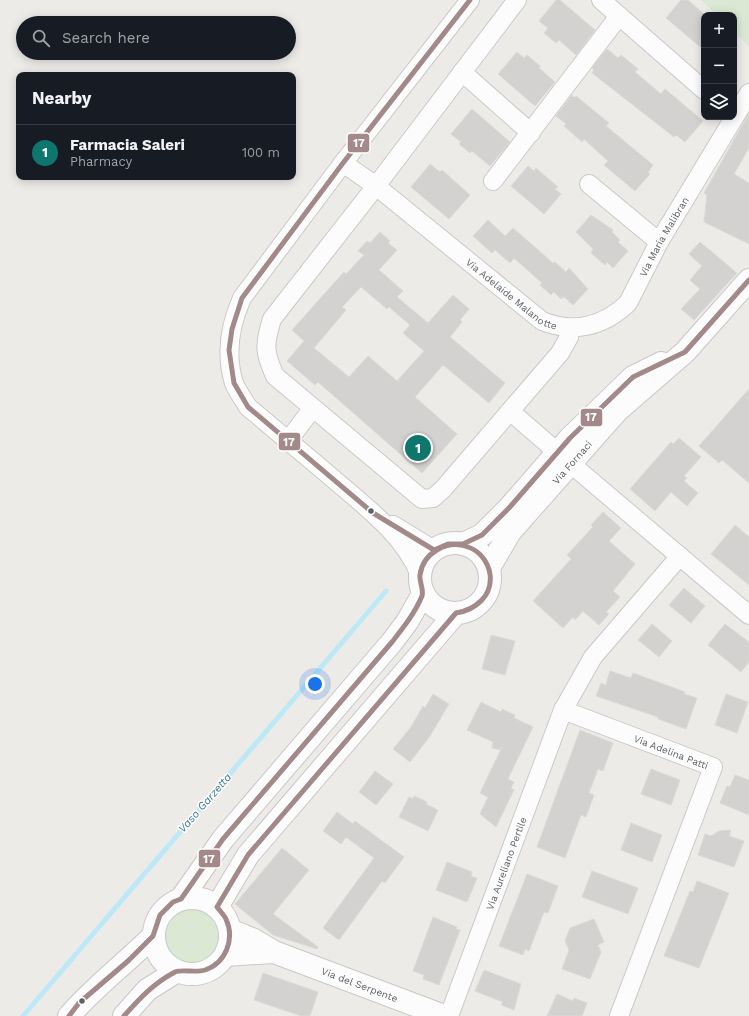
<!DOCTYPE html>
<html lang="en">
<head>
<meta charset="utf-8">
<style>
  :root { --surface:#171b24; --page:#242831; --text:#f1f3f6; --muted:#9ea1a6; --line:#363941; --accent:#0f766e }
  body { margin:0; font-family:"Work Sans",sans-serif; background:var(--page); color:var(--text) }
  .controls { position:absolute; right:12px; top:12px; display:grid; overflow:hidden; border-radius:8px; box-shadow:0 2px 10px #0003 }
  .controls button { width:36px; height:36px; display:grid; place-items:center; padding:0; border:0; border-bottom:1px solid var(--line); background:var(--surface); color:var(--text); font:20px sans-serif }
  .you { position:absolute; left:315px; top:684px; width:14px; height:14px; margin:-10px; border:3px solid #fff; border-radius:50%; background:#1a73e8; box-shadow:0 0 0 6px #1a73e833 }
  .badge { display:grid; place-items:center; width:26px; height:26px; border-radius:50%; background:var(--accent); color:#fff; font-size:13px; font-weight:700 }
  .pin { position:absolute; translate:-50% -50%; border:2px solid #fff; box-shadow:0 1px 4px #0006 }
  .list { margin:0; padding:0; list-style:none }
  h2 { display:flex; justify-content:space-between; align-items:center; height:52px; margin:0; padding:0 16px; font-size:17px }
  h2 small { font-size:13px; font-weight:400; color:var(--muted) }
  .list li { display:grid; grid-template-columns:26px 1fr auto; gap:12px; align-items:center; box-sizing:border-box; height:56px; padding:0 16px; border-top:1px solid var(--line) }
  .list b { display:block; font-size:15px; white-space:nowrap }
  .list p { margin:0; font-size:13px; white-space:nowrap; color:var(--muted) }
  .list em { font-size:13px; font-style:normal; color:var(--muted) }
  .icon { flex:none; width:22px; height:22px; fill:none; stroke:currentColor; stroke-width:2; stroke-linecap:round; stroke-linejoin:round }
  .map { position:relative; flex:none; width:749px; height:1016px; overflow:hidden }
  .search { position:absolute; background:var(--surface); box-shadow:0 2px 10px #0003; left:16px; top:16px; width:280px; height:44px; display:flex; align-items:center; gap:10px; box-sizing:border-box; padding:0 14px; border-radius:22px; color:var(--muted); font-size:15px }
  .panel { position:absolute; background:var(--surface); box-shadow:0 2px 10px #0003; left:16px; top:72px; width:280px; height:108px; border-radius:8px }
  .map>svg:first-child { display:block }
  .green { fill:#dae8d4 }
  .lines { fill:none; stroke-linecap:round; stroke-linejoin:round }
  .stream { stroke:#bde9f6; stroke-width:5 }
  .building { fill:#d3d2d1; stroke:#dcdad7; fill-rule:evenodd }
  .street-casing { stroke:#c9c9c8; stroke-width:20 }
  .secondary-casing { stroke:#c7c8c7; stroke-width:24 }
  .street { stroke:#fcfcfc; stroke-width:18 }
  .secondary { stroke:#fcfcfc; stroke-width:22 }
  .bus-1-casing { stroke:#fff; stroke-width:8 }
  .bus-1 { stroke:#a38989; stroke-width:5 }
  .bus-dot { fill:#5d6265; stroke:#fff; stroke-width:1.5 }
  .labels { text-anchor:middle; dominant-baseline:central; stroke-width:3; stroke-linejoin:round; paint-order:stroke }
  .street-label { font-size:10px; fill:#5d6265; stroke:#fff }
  .water-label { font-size:11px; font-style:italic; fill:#3c7894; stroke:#fff }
  .line-badge { stroke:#fff; stroke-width:1.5 }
  .badge-label { font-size:11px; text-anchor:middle; font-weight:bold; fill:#fff }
</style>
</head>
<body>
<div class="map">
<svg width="749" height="1016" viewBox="0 0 749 1016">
  <rect width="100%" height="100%" fill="#edebe8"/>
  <g class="green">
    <path d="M701,0H749V46L734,32V15H717Z"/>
    <circle cx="192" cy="936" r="28"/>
  </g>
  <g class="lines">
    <path class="stream" d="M23,1016L386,591"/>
  </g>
  <g class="building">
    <path d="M556,0H560L595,30L576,55L559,40L556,43L544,33L548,28L539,21Z"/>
    <path d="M681,0H688L704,14V50L666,18Z"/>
    <path d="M607,49L618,58L621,55L638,69L635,72L661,94L665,89L703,121L685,142L676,135L674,137L592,73L594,70L592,68Z"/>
    <path d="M517,52L524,58L527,55L540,66L539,68L555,82L535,106L498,74Z"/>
    <path d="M572,95L574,98L576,96L609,123L606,126L653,165L648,172L650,174L635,191L604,165L608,161L584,139L582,142L564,126L566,124L556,116Z"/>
    <path d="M472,109L510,142L490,166L472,151L470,153L459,144L461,142L451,134Z"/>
    <path d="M749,113V148L734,174L749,183V244L704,222L707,195L704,193Z"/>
    <path d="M430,164L440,172L442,170L470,195L449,219L411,187Z"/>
    <path d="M528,166L534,171L536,168L558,187L555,189L561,194L544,214L511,186Z"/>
    <path d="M591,215L613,230L612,232L620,240L618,242L628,251L613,268L607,262L605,265L591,253L593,249L576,232Z"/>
    <path d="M488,220L505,236L513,228L553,263L555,262L566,272L569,268L588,289L573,305L564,297L561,299L554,292L551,295L540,285L542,283L514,258L510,263L495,250L492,253L473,236Z"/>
    <path d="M380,232L390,241L388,243L397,250L379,270L403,291L397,297L428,323L453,295L469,309L460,320L462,322L450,337L505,383L489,403L443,365L415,397L457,434L422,473L318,382L315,385L287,361L304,341L292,330L344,272L346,274L364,255L358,251L367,241L370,243ZM361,287L387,309L389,307L410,325L403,333L424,351L397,381L368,356L349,377L314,348L346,310L342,307Z"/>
    <path d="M700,242L737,273L694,320L681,309L700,289L690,280L702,266L689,254Z"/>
    <path d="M749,389V483L722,460L719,463L699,446Z"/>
    <path d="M679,438L701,457L684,476L687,478L684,481L698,493L687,506L671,492L655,511L630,489L671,442L673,444Z"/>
    <path d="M603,512L621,528L609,541L635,564L613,591L620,597L606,612L609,614L599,625L583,611L575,620L573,617L563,628L533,601L571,559L567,555L593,527L591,525Z"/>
    <path d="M735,525L749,537V585L711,554Z"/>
    <path d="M684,588L705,606L691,623L669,605Z"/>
    <path d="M652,624L672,641L659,657L638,640Z"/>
    <path d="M725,624L749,642V662L741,672L708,645Z"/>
    <path d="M491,635L515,641L505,675L482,669Z"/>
    <path d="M610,671L631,678L633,673L685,692L684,694L697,698L686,729L658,719V717L596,696L601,683L606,685Z"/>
    <path d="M433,694L449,704L430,736L410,762L393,749L411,727L423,706L425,708Z"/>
    <path d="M726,694L748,702L737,733L715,725Z"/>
    <path d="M481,702L501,712L502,709L515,715L514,718L533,727L508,779L514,782L511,788L514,790L496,827L480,814L488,797L480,793L502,747L500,750L492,748L493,742L467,730Z"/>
    <path d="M580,730L613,743L603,771L598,769L589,793L594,795L586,817L581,815L565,858L537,847Z"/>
    <path d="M651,769L680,780L671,805L641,794Z"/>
    <path d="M375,771L393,784L376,805L359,792Z"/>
    <path d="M735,775L749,780V815L720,803L727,786L730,787Z"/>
    <path d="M414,796L427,802L426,804L438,810L428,831L399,817L409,797L413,799Z"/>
    <path d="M337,812L353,824L355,821L404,857L385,883L382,881L339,940L323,928L374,858L346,837L341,844L323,831Z"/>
    <path d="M631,823L662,835L652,862L621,850Z"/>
    <path d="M731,830L729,836L744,841L734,867L698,855L705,834L711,836L719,831Z"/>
    <path d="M282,848L309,870L273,914L318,947L317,949L273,935L235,904Z"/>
    <path d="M447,862L472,872L471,876L477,878L467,902L436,890Z"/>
    <path d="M592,871L638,888L628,914L582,897Z"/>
    <path d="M527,874L558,886L548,913L544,912L529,951L525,949L523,955L499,946Z"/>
    <path d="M697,881L729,893L699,968L664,956L690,891L693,892Z"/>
    <path d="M433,917L457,927L456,929L460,930L439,985L423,979L424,975L413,971Z"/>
    <path d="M594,919L604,942L598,945L601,952L590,979L562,969L569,950L565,941L570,928Z"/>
    <path d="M484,970L521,984L514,1010L501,1005L503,1002L475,991Z"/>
    <path d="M263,973L318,992L310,1016H301L254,1000Z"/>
    <path d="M557,994L573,1001L574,998L587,1003L582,1016H547Z"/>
  </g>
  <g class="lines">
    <g class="street-casing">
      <g id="street">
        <path d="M517,0L376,186L272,319C264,345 264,352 275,376L422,499L433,498L443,489L560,353L569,337L570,328"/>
        <path d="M601,0L704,90"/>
        <path d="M462,72L531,133"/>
        <path id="s1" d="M343,163L376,186L542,321C574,334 604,326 628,303L659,242L749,93"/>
        <path d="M493,181L619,16"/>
        <path d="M589,184L659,242"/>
        <path d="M510,411L571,464L749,615"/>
        <path d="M288,441L312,409"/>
        <path d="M393,525L434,550"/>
        <path d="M420,575C403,533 363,505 330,476C303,453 275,430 248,407C244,400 237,391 234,383C225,354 230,325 242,298L343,163L470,0"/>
        <path id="s2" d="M449,1016L563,710"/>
        <path d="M619,1016L713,767L563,710L593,657L680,556"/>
      </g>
    </g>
    <g class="secondary-casing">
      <g id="secondary">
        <circle cx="455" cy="578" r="35"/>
        <path d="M463,544L482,535L509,508L570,438L633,377L661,363"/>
        <path id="s3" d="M489,568L510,532L617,411L685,352L749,280"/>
        <circle cx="192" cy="936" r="38"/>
        <path d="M181,899L223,839L392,642L407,622L423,594"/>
        <path d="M217,907L248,855L456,613"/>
        <path id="s4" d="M230,930L254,940L274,952L444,1016"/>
        <path d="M225,955L274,952"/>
        <path d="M69,1016C94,987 126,963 153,936"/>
        <path d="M124,1016L147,990L177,971"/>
      </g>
    </g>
    <use href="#street" class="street"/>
    <use href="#secondary" class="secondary"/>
    <g class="bus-1-casing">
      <g id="bus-1">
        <path d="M434,550L373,513L248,407L234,383L229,350L232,329L242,298L343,163L470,0"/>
        <path d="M434,550L448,544H463L482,535L509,508L570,438L633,377L685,352L749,280"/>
        <path d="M69,1016L79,1003L128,961L153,936L160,915L173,902L181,899L223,839L392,642C403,628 415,613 422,596C424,589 419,582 420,575C423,553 447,539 468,547C480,551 488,562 490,574C493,596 475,610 456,613L248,855L217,907C220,911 224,915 226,919C235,939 226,963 205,970C196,973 182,969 175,972C154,983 140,998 124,1016"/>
      </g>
    </g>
    <use href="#bus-1" class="bus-1"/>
  </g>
  <g class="bus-dot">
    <circle cx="371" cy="511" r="3.5"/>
    <circle cx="82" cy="1001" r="3.5"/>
  </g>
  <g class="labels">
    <g class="street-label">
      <text stroke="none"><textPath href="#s1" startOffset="423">Via Maria Malibran</textPath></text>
      <text stroke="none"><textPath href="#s1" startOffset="214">Via Adelaide Malanotte</textPath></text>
      <text stroke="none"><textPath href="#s3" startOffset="135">Via Fornaci</textPath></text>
      <text transform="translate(671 752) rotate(21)">Via Adelina Patti</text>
      <text stroke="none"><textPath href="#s2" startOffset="163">Via Aureliano Pertile</textPath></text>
      <text stroke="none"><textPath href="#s4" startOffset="141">Via del Serpente</textPath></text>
    </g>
    <g class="water-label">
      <text transform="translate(205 803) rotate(-49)">Vaso Garzetta</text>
    </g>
  </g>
  <g class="line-badge">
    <rect x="347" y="133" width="23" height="20" rx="4" fill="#a38989"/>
    <rect x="580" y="408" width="23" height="19" rx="4" fill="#a38989"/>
    <rect x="278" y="432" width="23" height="19" rx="4" fill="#a38989"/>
    <rect x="198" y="849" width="23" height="19" rx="4" fill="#a38989"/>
  </g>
  <g class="badge-label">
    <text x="359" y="147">17</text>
    <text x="591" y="421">17</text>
    <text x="289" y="446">17</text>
    <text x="209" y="863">17</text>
  </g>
</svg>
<div class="controls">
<button>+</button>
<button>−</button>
<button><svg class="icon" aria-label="layers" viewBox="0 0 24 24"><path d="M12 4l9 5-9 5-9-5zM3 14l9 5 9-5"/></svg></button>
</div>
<div class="you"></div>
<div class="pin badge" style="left:418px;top:448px">1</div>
<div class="search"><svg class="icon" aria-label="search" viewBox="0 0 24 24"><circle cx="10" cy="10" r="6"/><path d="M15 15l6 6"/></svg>Search here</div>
<section class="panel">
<h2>Nearby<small></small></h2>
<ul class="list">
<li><span class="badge">1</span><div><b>Farmacia Saleri</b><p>Pharmacy</p></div><em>100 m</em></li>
</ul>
</section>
</div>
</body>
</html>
